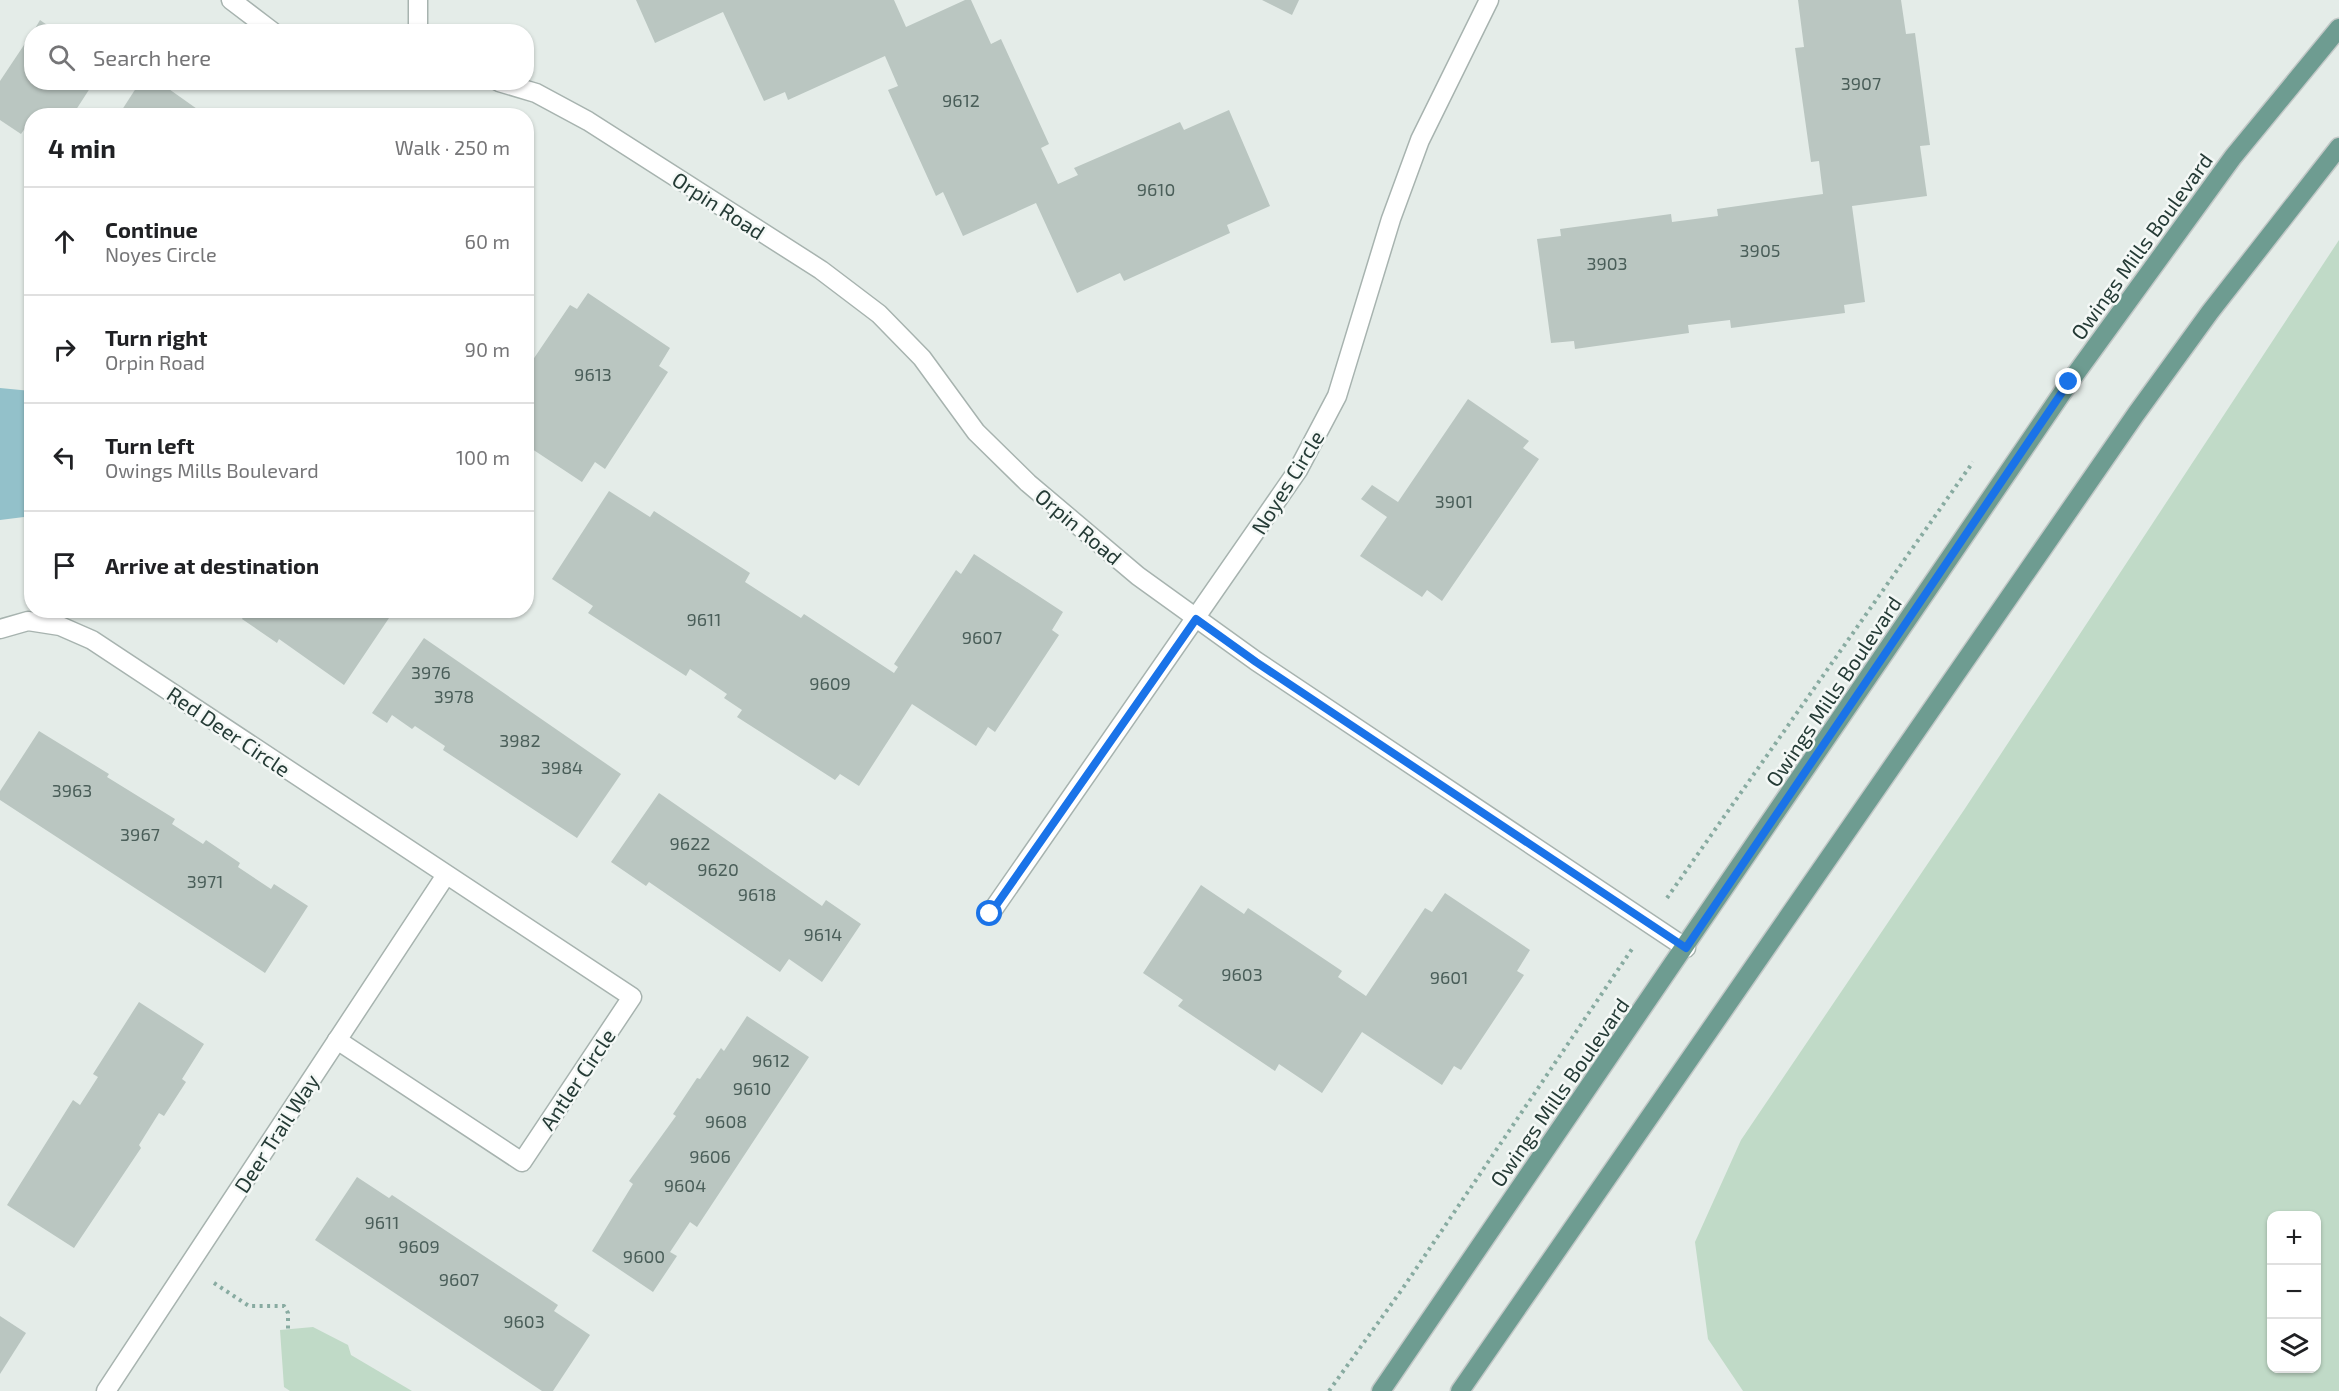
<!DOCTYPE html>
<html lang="en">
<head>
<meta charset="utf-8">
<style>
  :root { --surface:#fff; --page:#f6f6f6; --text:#202124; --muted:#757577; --line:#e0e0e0 }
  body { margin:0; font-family:"Exo 2",sans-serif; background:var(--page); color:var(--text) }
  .controls { position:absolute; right:18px; bottom:18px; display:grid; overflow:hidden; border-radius:12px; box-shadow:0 2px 4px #0004 }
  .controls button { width:54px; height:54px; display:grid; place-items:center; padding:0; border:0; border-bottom:2px solid var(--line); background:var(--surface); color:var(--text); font:30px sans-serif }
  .stop { position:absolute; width:18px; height:18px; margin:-14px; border:4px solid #1a73e8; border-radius:50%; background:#fff }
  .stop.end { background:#1a73e8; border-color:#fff; box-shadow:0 2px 6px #0008 }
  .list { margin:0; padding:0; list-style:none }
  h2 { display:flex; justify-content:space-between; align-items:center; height:78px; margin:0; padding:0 24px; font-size:26px }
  h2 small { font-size:20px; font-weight:400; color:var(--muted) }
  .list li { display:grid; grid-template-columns:39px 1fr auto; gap:18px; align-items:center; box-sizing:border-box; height:108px; padding:0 24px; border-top:2px solid var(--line) }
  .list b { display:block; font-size:22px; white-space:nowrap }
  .list p { margin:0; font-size:20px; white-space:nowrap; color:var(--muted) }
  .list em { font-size:20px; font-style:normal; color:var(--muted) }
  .icon { flex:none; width:33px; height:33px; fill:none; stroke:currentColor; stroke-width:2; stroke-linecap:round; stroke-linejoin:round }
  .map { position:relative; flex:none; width:2339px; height:1391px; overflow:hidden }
  .search { position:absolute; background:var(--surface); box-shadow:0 2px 4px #0004; left:24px; top:24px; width:510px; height:66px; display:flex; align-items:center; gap:15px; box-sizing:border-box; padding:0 21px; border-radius:24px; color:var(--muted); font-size:22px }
  .panel { position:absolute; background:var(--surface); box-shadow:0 2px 4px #0004; left:24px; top:108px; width:510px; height:510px; border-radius:24px }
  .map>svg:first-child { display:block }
  .green { fill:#c0dac7; fill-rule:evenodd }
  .water { fill:#93c1ca }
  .building { fill:#bac6c1 }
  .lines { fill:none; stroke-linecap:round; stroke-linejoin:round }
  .minor-casing { stroke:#a7b3af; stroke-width:21 }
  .primary-casing { stroke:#c2c8c7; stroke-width:21 }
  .path { stroke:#88aba1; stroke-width:4; stroke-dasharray:3 4.5; stroke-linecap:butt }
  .minor { stroke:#fff; stroke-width:18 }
  .primary { stroke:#6e9c91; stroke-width:18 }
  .route { stroke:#1a73e8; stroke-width:8 }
  .labels { text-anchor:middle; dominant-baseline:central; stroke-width:5; stroke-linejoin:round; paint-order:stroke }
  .number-label { font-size:18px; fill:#4a5e59 }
  .street-label { font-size:21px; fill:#253b36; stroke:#f4f8f6 }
</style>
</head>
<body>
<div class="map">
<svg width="2339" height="1391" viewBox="0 0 2339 1391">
  <rect width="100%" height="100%" fill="#e4ece8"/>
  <g class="green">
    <path d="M2339,240V1391H1743L1708,1339L1695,1242L1741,1140L1964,810ZM2272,1216H2316V1368H2272Z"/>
    <path d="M313,1327L348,1345L351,1355L412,1391H290L284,1387L280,1330Z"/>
  </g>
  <path class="water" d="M0,388L31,391L32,516L0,520Z"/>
  <g class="building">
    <path d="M636,0H894L906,27L965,0H971L991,44L1001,39L1049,144L1041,148L1058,184L1078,175L1074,168L1180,122L1184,130L1229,110L1270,206L1227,225L1230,233L1124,281L1120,273L1077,293L1036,203L963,236L943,192L936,196L888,90L898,86L885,56L788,100L785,92L764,101L723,12L655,43Z"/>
    <path d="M1262,0H1299L1292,15Z"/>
    <path d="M1798,0H1901L1906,34L1915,33L1930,145L1920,146L1927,196L1852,206L1865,302L1844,305L1845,313L1731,328L1730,320L1688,325L1689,333L1575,349L1574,341L1551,343L1537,239L1561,236L1560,229L1671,214L1672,222L1718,216L1717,209L1823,194L1819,161L1811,162L1795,48L1804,47Z"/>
    <path d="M40,20L57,32H33Z"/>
    <path d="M32,33V82H94L72,116L35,114L21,134L0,120V81Z"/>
    <path d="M140,82H159L207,116H118Z"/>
    <path d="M588,293L670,348L659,366L668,372L605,469L595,462L582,482L526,445V370L570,305L577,309Z"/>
    <path d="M1468,399L1529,441L1523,448L1539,459L1442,601L1427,590L1422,597L1360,556L1387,517L1361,499L1372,485L1398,502Z"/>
    <path d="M609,491L650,517L654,511L750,573L745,582L801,618L804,614L894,673L898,667L894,664L956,570L961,574L974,554L1063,612L1052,630L1059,635L995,732L988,727L976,746L912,704L859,786L840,774L835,780L737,717L742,710L724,698L727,694L690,669L686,676L588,613L593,606L552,579Z"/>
    <path d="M239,610H378L389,618L344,685L279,639L277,643L242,619L245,614Z"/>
    <path d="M424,638L621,774L577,838L443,750L445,746L415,726L412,729L392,715L387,723L372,713Z"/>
    <path d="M39,731L109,774L107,777L175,819L172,824L203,844L206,840L240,863L238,867L271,889L274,884L308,906L265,973L0,800V791Z"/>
    <path d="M659,793L822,906L826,900L861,924L822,982L789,959L780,972L649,882L646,886L611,862Z"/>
    <path d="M1201,885L1244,914L1248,908L1342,971L1338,977L1366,996L1425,908L1432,912L1445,893L1530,950L1517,971L1524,975L1461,1070L1454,1066L1442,1085L1362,1032L1322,1093L1279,1064L1275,1071L1178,1006L1183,1000L1143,973Z"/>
    <path d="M139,1002L204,1044L182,1079L186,1082L164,1116L159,1113L139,1145L141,1148L74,1248L7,1205L73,1100L80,1105L98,1077L93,1074Z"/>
    <path d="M747,1016L809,1057L697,1227L690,1222L670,1252L677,1256L653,1292L592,1251L633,1184L629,1181L676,1116L673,1114L697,1078L700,1079L721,1048L724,1051Z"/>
    <path d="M357,1177L389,1198L392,1195L558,1305L554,1311L590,1335L553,1391H542L315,1240Z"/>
    <path d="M0,1316L26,1333L0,1374Z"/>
  </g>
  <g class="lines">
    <g class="minor-casing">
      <g id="minor">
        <path d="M231,0L273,32"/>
        <path d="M418,0V32"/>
        <path d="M499,82L536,93L588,121L821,270L879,314L922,358L976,432L1028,483L1138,576L1256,661L1686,948"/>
        <path d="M0,629L28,621L60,626L92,640L632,997L522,1162L337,1040"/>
        <path d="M990,914L1298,470L1337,396L1391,219L1420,140L1489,0"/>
        <path d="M106,1391L446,875"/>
      </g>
    </g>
    <g class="primary-casing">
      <g id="primary">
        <path d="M1381,1391L2069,383L2233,157L2339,28"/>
        <path d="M1460,1391L2136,414L2210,312L2339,147"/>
      </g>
    </g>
    <g class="path">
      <path d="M1667,898L1973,462"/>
      <path d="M214,1283L249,1306H284L288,1313V1329"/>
      <path d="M1329,1391L1403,1288L1632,949"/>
    </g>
    <use href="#minor" class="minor"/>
    <use href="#primary" class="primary"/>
  </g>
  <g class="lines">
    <path class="route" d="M990,914L1196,619L1256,662L1686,948L2069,382"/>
  </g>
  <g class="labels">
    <g class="number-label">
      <text x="1861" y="83">3907</text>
      <text x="961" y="100">9612</text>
      <text x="1156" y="189">9610</text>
      <text x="1760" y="250">3905</text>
      <text x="1607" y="263">3903</text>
      <text x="593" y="374">9613</text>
      <text x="1454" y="501">3901</text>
      <text x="704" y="619">9611</text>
      <text x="982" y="637">9607</text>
      <text x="431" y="672">3976</text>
      <text x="830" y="683">9609</text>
      <text x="454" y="696">3978</text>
      <text x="520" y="740">3982</text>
      <text x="562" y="767">3984</text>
      <text x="72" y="790">3963</text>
      <text x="140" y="834">3967</text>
      <text x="690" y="843">9622</text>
      <text x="718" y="869">9620</text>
      <text x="205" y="881">3971</text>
      <text x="757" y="894">9618</text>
      <text x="823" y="934">9614</text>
      <text x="1242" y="974">9603</text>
      <text x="1449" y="977">9601</text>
      <text x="771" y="1060">9612</text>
      <text x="752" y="1088">9610</text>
      <text x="726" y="1121">9608</text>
      <text x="710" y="1156">9606</text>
      <text x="685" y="1185">9604</text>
      <text x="382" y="1222">9611</text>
      <text x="419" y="1246">9609</text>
      <text x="644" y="1256">9600</text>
      <text x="459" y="1279">9607</text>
      <text x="524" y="1321">9603</text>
    </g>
    <g class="street-label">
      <text transform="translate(719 205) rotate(33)">Orpin Road</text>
      <text transform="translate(2141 246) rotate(-54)">Owings Mills Boulevard</text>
      <text transform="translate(1287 482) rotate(-58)">Noyes Circle</text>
      <text transform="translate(1079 526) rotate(40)">Orpin Road</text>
      <text transform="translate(1833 691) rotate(-56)">Owings Mills Boulevard</text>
      <text transform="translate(229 731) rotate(34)">Red Deer Circle</text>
      <text transform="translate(577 1079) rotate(-56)">Antler Circle</text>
      <text transform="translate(1559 1092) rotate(-55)">Owings Mills Boulevard</text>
      <text transform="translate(276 1133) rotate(-57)">Deer Trail Way</text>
    </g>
  </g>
</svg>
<div class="controls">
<button>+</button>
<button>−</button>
<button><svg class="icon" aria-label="layers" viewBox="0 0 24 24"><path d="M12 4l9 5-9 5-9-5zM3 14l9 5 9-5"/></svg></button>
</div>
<div class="stop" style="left:990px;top:914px"></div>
<div class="stop end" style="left:2069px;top:382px"></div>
<div class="search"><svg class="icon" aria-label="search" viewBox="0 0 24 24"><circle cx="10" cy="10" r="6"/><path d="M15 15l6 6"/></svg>Search here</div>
<section class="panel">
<h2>4 min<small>Walk · 250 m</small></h2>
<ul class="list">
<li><svg class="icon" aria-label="ahead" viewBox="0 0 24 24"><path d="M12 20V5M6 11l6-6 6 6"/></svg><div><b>Continue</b><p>Noyes Circle</p></div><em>60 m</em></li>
<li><svg class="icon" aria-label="right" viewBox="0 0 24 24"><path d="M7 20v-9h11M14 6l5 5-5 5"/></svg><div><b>Turn right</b><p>Orpin Road</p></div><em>90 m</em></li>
<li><svg class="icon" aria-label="left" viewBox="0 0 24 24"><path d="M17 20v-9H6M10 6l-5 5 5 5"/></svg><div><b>Turn left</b><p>Owings Mills Boulevard</p></div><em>100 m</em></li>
<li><svg class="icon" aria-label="arrive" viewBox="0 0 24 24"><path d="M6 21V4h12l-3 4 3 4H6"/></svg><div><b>Arrive at destination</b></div></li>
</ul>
</section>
</div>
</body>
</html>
